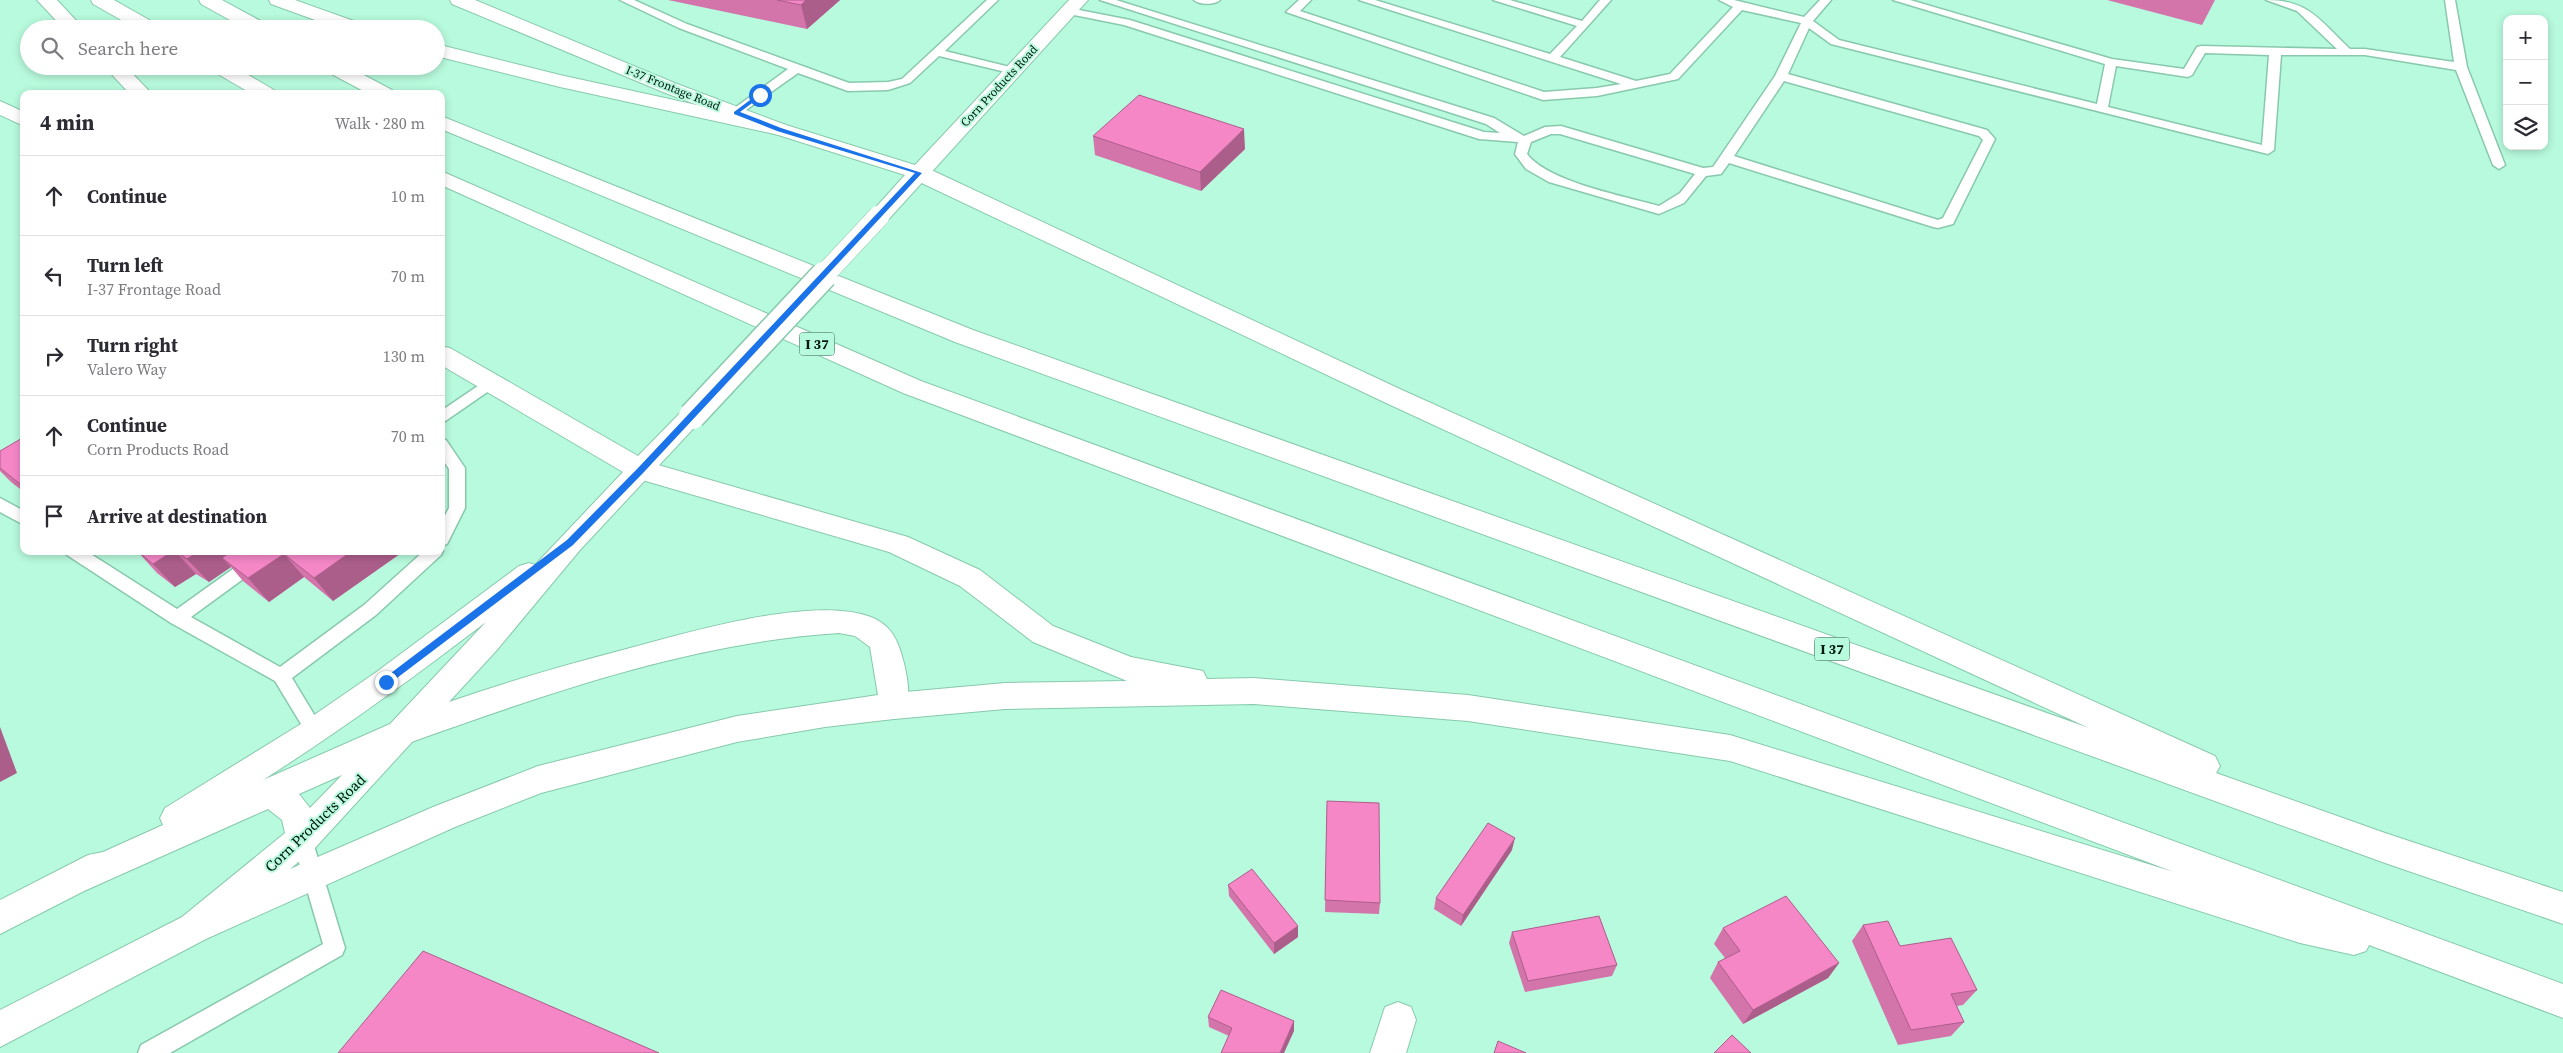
<!DOCTYPE html>
<html lang="en">
<head>
<meta charset="utf-8">
<style>
  :root { --surface:#fff; --page:#f2f2f3; --text:#2b2b33; --muted:#7c7c81; --line:#e1e1e2 }
  body { margin:0; font-family:"Source Serif 4",serif; background:var(--page); color:var(--text) }
  .controls { position:absolute; right:15px; top:15px; display:grid; overflow:hidden; border-radius:10px; box-shadow:0 2px 8px #0003 }
  .controls button { width:45px; height:45px; display:grid; place-items:center; padding:0; border:0; border-bottom:1px solid var(--line); background:var(--surface); color:var(--text); font:25px sans-serif }
  .stop { position:absolute; width:15px; height:15px; margin:-11px; border:4px solid #1a73e8; border-radius:50%; background:#fff }
  .stop.end { background:#1a73e8; border-color:#fff; box-shadow:0 1px 5px #0008 }
  .list { margin:0; padding:0; list-style:none }
  h2 { display:flex; justify-content:space-between; align-items:center; height:65px; margin:0; padding:0 20px; font-size:21px }
  h2 small { font-size:16px; font-weight:400; color:var(--muted) }
  .list li { display:grid; grid-template-columns:32px 1fr auto; gap:15px; align-items:center; box-sizing:border-box; height:80px; padding:0 20px; border-top:1px solid var(--line) }
  .list b { display:block; font-size:19px; white-space:nowrap }
  .list p { margin:0; font-size:16px; white-space:nowrap; color:var(--muted) }
  .list em { font-size:16px; font-style:normal; color:var(--muted) }
  .icon { flex:none; width:28px; height:28px; fill:none; stroke:currentColor; stroke-width:2; stroke-linecap:round; stroke-linejoin:round }
  .map { position:relative; flex:none; width:2563px; height:1053px; overflow:hidden }
  .search { position:absolute; background:var(--surface); box-shadow:0 2px 8px #0003; left:20px; top:20px; width:425px; height:55px; display:flex; align-items:center; gap:12px; box-sizing:border-box; padding:0 18px; border-radius:28px; color:var(--muted); font-size:19px }
  .panel { position:absolute; background:var(--surface); box-shadow:0 2px 8px #0003; left:20px; top:90px; width:425px; height:465px; border-radius:10px }
  .map>svg:first-child { display:block }
  .lines { fill:none; stroke-linecap:round; stroke-linejoin:round }
  .lane-casing { stroke:#88c9ad; stroke-width:3 }
  .street-casing { stroke:#88c9ad; stroke-width:2 }
  .secondary-casing { stroke:#88c9ad; stroke-width:2 }
  .highway-casing { stroke:#88c9ad; stroke-width:2 }
  .lane { fill:#fff; fill-rule:evenodd }
  .street { fill:#fff; fill-rule:evenodd }
  .secondary { fill:#fff; fill-rule:evenodd }
  .highway { fill:#fff; fill-rule:evenodd }
  .secondary-bridge-far1-casing { stroke:#88c9ad; stroke-width:22; stroke-linecap:butt }
  .secondary-bridge-casing { stroke:#88c9ad; stroke-width:29; stroke-linecap:butt }
  .secondary-bridge-far1 { stroke:#fff; stroke-width:21 }
  .secondary-bridge { stroke:#fff; stroke-width:26 }
  .wall { fill:#d374ab }
  .shaded-wall { fill:#ac5e8b }
  .building { fill:#f587c7; stroke:#ac5e8b }
  .route { fill:#1a73e8 }
  .labels { text-anchor:middle; dominant-baseline:central; stroke-width:4; stroke-linejoin:round; paint-order:stroke }
  .far-street-label { font-size:12px; fill:#00180f; stroke:#b8fadd }
  .shield { fill:#b8fadd; stroke:#375c4d; stroke-width:1 }
  .shield-label { font-size:14px; font-weight:bold; fill:#00180f }
  .street-label { font-size:15px; fill:#00180f; stroke:#b8fadd }
</style>
</head>
<body>
<div class="map">
<svg width="2563" height="1053" viewBox="0 0 2563 1053">
  <rect width="100%" height="100%" fill="#b8fadd"/>
  <g class="lines">
    <g class="lane-casing">
      <g id="lane">
        <path d="M620,0H634L687,24L849,83L888,82L902,79L987,0H998L945,51L1018,69L1020,71L1014,74L939,56L910,83L888,90L848,91L798,73L736,117L730,113L732,110L788,69L679,28Z"/>
        <path d="M1100,0H1116L1494,118L1524,136L1545,127L1561,126L1703,168L1713,167L1775,76L1801,23L1742,10L1678,79L1597,96L1543,100L1286,12L1299,0H1311L1300,11L1544,92L1597,88L1621,84L1359,0H1375L1550,54L1577,26L1493,0H1510L1582,21L1600,0H1611L1560,57L1636,81L1670,74L1733,7L1719,0H1734L1804,17L1820,0H1831L1813,21L1839,40L2097,104L2105,64L1893,0H1910L2112,59L2184,69L2197,47L2201,46L2337,49L2297,11L2266,0C2309,0 2320,21 2350,49H2365L2454,62L2445,0H2455L2467,67L2505,165L2499,169L2493,165L2456,70L2365,55H2281L2274,150L2268,154L1831,44L1809,28L1788,74L1987,130L1995,139L1953,224L1938,228L1933,227L1729,163L1721,174L1706,176L1684,203L1659,214L1549,182L1526,169L1515,154L1518,142L1479,139L1124,25L1069,14L1063,11L1069,8L1130,20L1484,132L1500,133L1486,124ZM2205,53L2269,55L2262,145L2108,107L2116,66L2188,77L2192,75ZM1784,81L1979,136L1983,140L1943,218L1938,220L1734,156ZM1551,134H1560L1695,174L1680,193L1659,206C1624,196 1548,182 1527,154L1531,142Z"/>
        <path d="M1194,0H1220C1215,5 1199,5 1194,0Z"/>
        <path d="M491,377L496,378L498,382L496,386L441,424V411Z"/>
        <path d="M441,439L446,440L465,468V508L447,544L441,546V523L449,508V469L441,457Z"/>
        <path d="M0,498L24,511V525L0,512Z"/>
        <path d="M441,547L443,551L441,555L376,615L292,678L324,731L321,737L315,739L309,737L275,681L171,623L67,555L65,551H86L177,609L258,551H278L276,555L191,617L280,667L364,605L424,551H441Z"/>
        <path d="M302,830L309,833L312,839L345,948L342,955L170,1053H138L141,1045L323,944L292,839L295,833Z"/>
      </g>
    </g>
    <g class="street-casing">
      <path id="street" d="M1398,1002L1411,1007L1416,1020L1406,1053H1370L1385,1007Z"/>
    </g>
    <g class="secondary-casing">
      <g id="secondary">
        <path d="M450,0H475L677,84L786,125L915,165L1069,0H1088L887,221L879,223L871,221L868,216L905,175L772,133L663,92L452,4Z"/>
        <path d="M0,101L24,112V126L0,115Z"/>
        <path d="M441,346L450,348L638,456L683,410L692,407L701,410L705,416L580,550L496,651L449,702C509,681 569,664 630,648C690,632 814,595 871,617C890,625 897,638 902,656C907,673 912,700 905,715L894,719L825,727L737,742L541,793L455,827L206,939L0,1047V1010L182,917L285,833L282,820L268,809L84,891L0,934V900L88,855L103,852L163,825L160,818L165,808L304,722L375,673L519,566L529,563L535,565L623,472L441,365ZM486,622L390,724L263,780C340,731 413,678 486,622ZM839,633L855,636L870,647L878,695L737,716L538,766L433,807L290,869L314,849L412,742L417,740C551,692 696,642 839,633ZM342,775L310,808L299,794Z"/>
      </g>
    </g>
    <g class="highway-casing">
      <g id="highway">
        <path d="M37,0H57L84,29H64Z"/>
        <path d="M91,0H114L158,25L160,29H137L93,4Z"/>
        <path d="M199,0H222L268,25L270,29H246L201,4Z"/>
        <path d="M269,0H295L365,25L367,29H340L271,4Z"/>
        <path d="M436,44L560,75L779,123L786,125L789,129L786,133L779,135L560,87L436,56Z"/>
        <path d="M104,66H125L152,94H130Z"/>
        <path d="M208,66H233L274,90L277,94H252L211,70Z"/>
        <path d="M321,66H347L392,90L395,94H369L324,70Z"/>
        <path d="M441,116L973,330L2089,728L1384,402L911,178L908,173L911,168L919,167L927,168L1402,390L2215,756L2220,766L2216,773L2385,833L2563,892V924L2385,863L955,342L441,129Z"/>
        <path d="M441,171L921,381L2563,984V1018L2369,945L2366,951L2354,955L2300,943L1730,761L1468,721L1254,704L1005,709L894,719L883,715L879,706L883,697L894,693L1005,683L1127,681L1033,642L960,586L889,552L632,477L628,470L632,463L641,460L908,537L980,570L1053,626L1131,657L1203,671L1207,679L1254,678L1468,695L1730,735L2174,872L903,393L441,185Z"/>
      </g>
    </g>
    <use href="#lane" class="lane"/>
    <use href="#street" class="street"/>
    <use href="#secondary" class="secondary"/>
    <use href="#highway" class="highway"/>
    <g class="secondary-bridge-far1-casing">
      <path id="secondary-bridge-far1" d="M823,276L879,216"/>
    </g>
    <g class="secondary-bridge-casing">
      <path id="secondary-bridge" d="M692,416L824,275"/>
    </g>
    <use href="#secondary-bridge-far1" class="secondary-bridge-far1"/>
    <use href="#secondary-bridge" class="secondary-bridge"/>
  </g>
  <g class="wall">
    <path d="M668,0H840L807,29Z"/>
    <path d="M2107,0H2215L2202,25Z"/>
    <path d="M1093,136L1245,149L1201,191L1095,155Z"/>
    <path d="M24,437V492L11,482L0,471V451Z"/>
    <path d="M137,551H404L333,601L304,577L269,602L243,581L231,567L209,582L196,574L175,587L157,573Z"/>
    <path d="M1327,813L1380,903L1379,914L1325,912Z"/>
    <path d="M1512,850L1461,926L1434,909L1436,898Z"/>
    <path d="M1228,885L1298,926V937L1274,954L1229,896Z"/>
    <path d="M1863,925L1977,990L1963,1005L1957,1006L1964,1022L1951,1036L1898,1045L1852,941Z"/>
    <path d="M1723,928L1839,963L1828,978L1743,1024L1710,978L1718,962L1725,958L1714,944Z"/>
    <path d="M1512,932L1617,965L1612,976L1525,992L1509,943Z"/>
    <path d="M1208,1017L1294,1021V1031L1229,1036L1209,1027Z"/>
  </g>
  <g class="shaded-wall">
    <path d="M806,0H840L807,29L801,5Z"/>
    <path d="M1244,129L1245,149L1201,191L1200,172Z"/>
    <path d="M173,551H175L196,574L175,587L153,564Z"/>
    <path d="M199,551H254L222,558L231,567L209,582L187,559Z"/>
    <path d="M352,551H404L333,601L314,578Z"/>
    <path d="M284,554L304,577L269,602L248,578Z"/>
    <path d="M0,727L17,773L0,782Z"/>
    <path d="M1515,838L1512,850L1461,926L1463,915Z"/>
    <path d="M1298,926V937L1274,954V943Z"/>
    <path d="M1839,963L1828,978L1743,1024L1753,1010Z"/>
    <path d="M1294,1021V1031L1284,1053H1280Z"/>
  </g>
  <g class="building">
    <path d="M777,0H806L801,5Z"/>
    <path d="M1139,95L1244,129L1200,172L1093,136Z"/>
    <path d="M24,437V487L0,468V451Z"/>
    <path d="M137,551H173L153,564Z"/>
    <path d="M176,551H199L187,559Z"/>
    <path d="M232,551H352L314,578L284,554L248,578L222,558Z"/>
    <path d="M1327,801L1379,803L1380,903L1325,900Z"/>
    <path d="M1488,823L1515,838L1463,915L1436,898Z"/>
    <path d="M1252,869L1298,926L1274,943L1228,885Z"/>
    <path d="M1786,896L1839,963L1753,1010L1718,962L1740,951L1723,928Z"/>
    <path d="M1599,916L1617,965L1528,981L1512,932Z"/>
    <path d="M1888,921L1900,946L1951,938L1977,990L1951,994L1964,1022L1911,1030L1863,925Z"/>
    <path d="M423,951L659,1053H338Z"/>
    <path d="M1221,990L1294,1021L1280,1053H1221L1232,1028L1208,1017Z"/>
    <path d="M1732,1035L1751,1053H1714Z"/>
    <path d="M1498,1041L1526,1053H1494Z"/>
  </g>
  <path class="route" d="M758,94L763,95L740,112L781,128L922,173L644,472L573,545L389,684H383V679L567,540L638,468L915,173L777,131L734,114V112Z"/>
  <g class="labels">
    <g class="far-street-label">
      <text transform="translate(999 86) rotate(-47)">Corn Products Road</text>
      <text transform="translate(673 88) rotate(22)">I-37 Frontage Road</text>
    </g>
    <g class="shield">
      <rect x="799.5" y="332.5" width="35" height="23" rx="4"/>
      <rect x="1814.5" y="637.5" width="35" height="23" rx="4"/>
    </g>
    <g class="shield-label">
      <text x="817" y="344">I 37</text>
      <text x="1832" y="649">I 37</text>
    </g>
    <g class="street-label">
      <text transform="translate(315 823) rotate(-44)">Corn Products Road</text>
    </g>
  </g>
</svg>
<div class="controls">
<button>+</button>
<button>−</button>
<button><svg class="icon" aria-label="layers" viewBox="0 0 24 24"><path d="M12 4l9 5-9 5-9-5zM3 14l9 5 9-5"/></svg></button>
</div>
<div class="stop" style="left:760px;top:95px"></div>
<div class="stop end" style="left:386px;top:682px"></div>
<div class="search"><svg class="icon" aria-label="search" viewBox="0 0 24 24"><circle cx="10" cy="10" r="6"/><path d="M15 15l6 6"/></svg>Search here</div>
<section class="panel">
<h2>4 min<small>Walk · 280 m</small></h2>
<ul class="list">
<li><svg class="icon" aria-label="ahead" viewBox="0 0 24 24"><path d="M12 20V5M6 11l6-6 6 6"/></svg><div><b>Continue</b></div><em>10 m</em></li>
<li><svg class="icon" aria-label="left" viewBox="0 0 24 24"><path d="M17 20v-9H6M10 6l-5 5 5 5"/></svg><div><b>Turn left</b><p>I-37 Frontage Road</p></div><em>70 m</em></li>
<li><svg class="icon" aria-label="right" viewBox="0 0 24 24"><path d="M7 20v-9h11M14 6l5 5-5 5"/></svg><div><b>Turn right</b><p>Valero Way</p></div><em>130 m</em></li>
<li><svg class="icon" aria-label="ahead" viewBox="0 0 24 24"><path d="M12 20V5M6 11l6-6 6 6"/></svg><div><b>Continue</b><p>Corn Products Road</p></div><em>70 m</em></li>
<li><svg class="icon" aria-label="arrive" viewBox="0 0 24 24"><path d="M6 21V4h12l-3 4 3 4H6"/></svg><div><b>Arrive at destination</b></div></li>
</ul>
</section>
</div>
</body>
</html>
